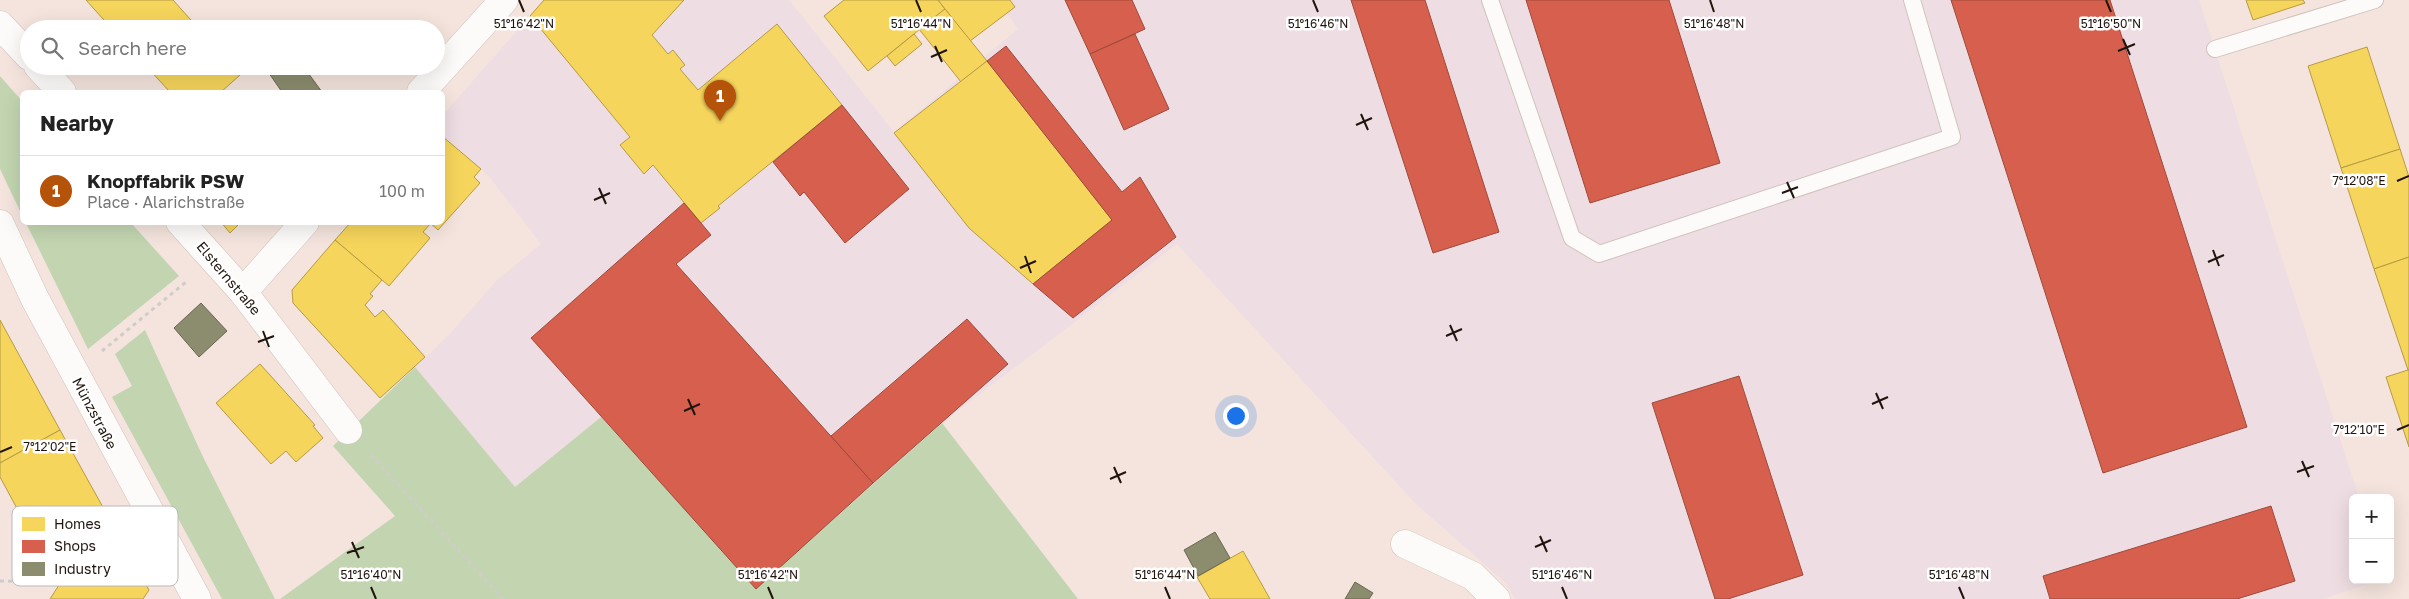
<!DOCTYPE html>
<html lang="en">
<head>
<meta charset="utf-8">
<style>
  :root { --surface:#fff; --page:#f2f2f2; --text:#222; --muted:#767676; --line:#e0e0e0; --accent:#b45309 }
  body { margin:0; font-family:"Golos Text",sans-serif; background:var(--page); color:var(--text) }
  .controls { position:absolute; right:15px; bottom:15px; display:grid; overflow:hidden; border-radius:8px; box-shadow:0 5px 20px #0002 }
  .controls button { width:45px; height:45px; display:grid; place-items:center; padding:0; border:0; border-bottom:1px solid var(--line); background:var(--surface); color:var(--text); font:25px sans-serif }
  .you { position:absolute; left:1235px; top:415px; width:18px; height:18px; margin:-12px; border:4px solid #fff; border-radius:50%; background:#1a73e8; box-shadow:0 0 0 8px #1a73e833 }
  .badge { display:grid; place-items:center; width:32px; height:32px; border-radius:50%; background:var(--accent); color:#fff; font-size:16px; font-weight:700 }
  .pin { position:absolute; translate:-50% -41px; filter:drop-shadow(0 1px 2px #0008) }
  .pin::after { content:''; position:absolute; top:26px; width:18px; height:15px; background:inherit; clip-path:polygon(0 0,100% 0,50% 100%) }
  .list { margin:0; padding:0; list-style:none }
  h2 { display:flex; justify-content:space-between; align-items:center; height:65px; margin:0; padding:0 20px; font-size:21px }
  h2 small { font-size:16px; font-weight:400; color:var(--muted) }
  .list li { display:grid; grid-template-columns:32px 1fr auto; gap:15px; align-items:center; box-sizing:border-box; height:70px; padding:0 20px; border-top:1px solid var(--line) }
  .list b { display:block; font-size:19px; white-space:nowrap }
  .list p { margin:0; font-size:16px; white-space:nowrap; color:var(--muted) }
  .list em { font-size:16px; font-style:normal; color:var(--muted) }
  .icon { flex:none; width:28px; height:28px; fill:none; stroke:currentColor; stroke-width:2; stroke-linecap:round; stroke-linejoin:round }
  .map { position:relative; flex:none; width:2409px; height:599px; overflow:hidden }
  .search { position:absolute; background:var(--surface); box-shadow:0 5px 20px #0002; left:20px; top:20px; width:425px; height:55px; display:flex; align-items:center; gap:12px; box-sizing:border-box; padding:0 18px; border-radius:28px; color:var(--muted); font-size:19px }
  .panel { position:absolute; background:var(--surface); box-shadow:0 5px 20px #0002; left:20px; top:90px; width:425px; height:135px; border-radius:8px }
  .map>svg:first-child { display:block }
  .commercial { fill:#eedde2 }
  .green { fill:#c2d5b0 }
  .homes { fill:#f6d55c; stroke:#b69b45 }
  .shops { fill:#d6604d; stroke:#9f493a }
  .industry { fill:#8c8c6e; stroke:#6b6851 }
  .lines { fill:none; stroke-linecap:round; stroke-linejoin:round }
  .service-casing { stroke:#d0c3bd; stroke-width:18 }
  .minor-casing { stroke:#d0c3bd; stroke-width:29 }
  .path { stroke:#d0ccca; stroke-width:3; stroke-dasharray:4 4; stroke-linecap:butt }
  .service { stroke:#fdfbfa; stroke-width:16 }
  .minor { stroke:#fdfbfa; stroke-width:28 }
  .ticks { fill:none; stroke:#1f140e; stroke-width:2 }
  .labels { text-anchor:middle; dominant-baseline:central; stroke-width:5; stroke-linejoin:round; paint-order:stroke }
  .street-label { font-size:14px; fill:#1f140e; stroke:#fff }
  .key { fill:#fff; stroke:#bcb8b7; stroke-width:1 }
  .key-label { font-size:14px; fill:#1f140e }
  .ticks-label { font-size:12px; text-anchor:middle; fill:#1f140e; stroke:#fff; stroke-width:5; stroke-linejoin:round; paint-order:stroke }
</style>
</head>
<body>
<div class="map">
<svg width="2409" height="599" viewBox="0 0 2409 599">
  <rect width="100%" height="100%" fill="#f4e4dd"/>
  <path class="commercial" d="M544,0H789L894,132L1018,29L998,0H2199L2359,498H2353V580H2380L2323,599H1515L1507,584L1416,504L1177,244L942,423L756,588L601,417L515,487L415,367L447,337L496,281L541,244L488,175L443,136L442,116Z"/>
  <g class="green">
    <path d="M0,76L22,101V215L0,169Z"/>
    <path d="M26,223H131L179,276L88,349Z"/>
    <path d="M145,330L203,457L275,599H222L112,397L132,386L115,354Z"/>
    <path d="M415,367L515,487L601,417L756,588L942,423L1078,599H280L395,516L333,446Z"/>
  </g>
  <g class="homes">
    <path d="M86,0H173L199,29H112Z"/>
    <path d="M544,0H684L652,35L668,54L673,50L685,65L680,69L698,90L777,24L842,105L718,206L720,208L701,223L653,165L644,174L620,145L630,137L530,16Z"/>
    <path d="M844,0H938L945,9L868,71L824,16Z"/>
    <path d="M938,0H1010L1015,7L970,41Z"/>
    <path d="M2246,0H2303L2305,3L2253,20Z"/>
    <path d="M945,9L987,61L961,82L919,29Z"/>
    <path d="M914,34L922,44L895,66L887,56Z"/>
    <path d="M2367,47L2400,149L2341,168L2308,66Z"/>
    <path d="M987,61L1112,220L1033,284L969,228L894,133Z"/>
    <path d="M146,66H233L240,75L221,92H170Z"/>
    <path d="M442,136L481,169L474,177L480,183L438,230L429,222H442Z"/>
    <path d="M2400,149L2409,177V257L2374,269L2341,168Z"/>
    <path d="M221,222H241L230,233Z"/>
    <path d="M351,222H429L430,224L423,232L430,238L389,286L335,240Z"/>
    <path d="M335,240L382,280L370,294L373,296L365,305L375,317L383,310L425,357L380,398L293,303L292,290Z"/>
    <path d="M2409,257V370H2408L2374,269Z"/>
    <path d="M0,320L60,430L0,463Z"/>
    <path d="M260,364L315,425L313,426L323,438L296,462L286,451L271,464L216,403Z"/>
    <path d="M2408,370H2409V447L2386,377Z"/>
    <path d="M60,430L114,527L47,564L0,477V463Z"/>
    <path d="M114,527L149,590L143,599H50L59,585L47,564Z"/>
    <path d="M1243,551L1270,599H1210L1197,577Z"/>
  </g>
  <g class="shops">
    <path d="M1065,0H1132L1145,29L1090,54Z"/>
    <path d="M1351,0H1425L1499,232L1433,253Z"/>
    <path d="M1526,0H1669L1720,163L1590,203Z"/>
    <path d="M1951,0H2110L2247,427L2103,473Z"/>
    <path d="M1135,34L1169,109L1124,130L1090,54Z"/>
    <path d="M1006,46L1122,192L1140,177L1176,237L1073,318L1033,284L1112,220L987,61Z"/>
    <path d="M842,105L909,189L845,243L804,192L800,196L773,162Z"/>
    <path d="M684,203L711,235L676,264L873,483L756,589L531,338Z"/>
    <path d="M967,319L1008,364L873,483L831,436Z"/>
    <path d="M1739,376L1803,575L1728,599H1715L1652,403Z"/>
    <path d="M2271,506L2295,581L2237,599H2050L2043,576Z"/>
  </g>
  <g class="industry">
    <path d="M264,66H303L322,92H282Z"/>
    <path d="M201,303L227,331L199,357L174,328Z"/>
    <path d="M1215,532L1230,558L1198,576L1184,550Z"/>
    <path d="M1355,582L1373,593L1369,599H1345Z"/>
  </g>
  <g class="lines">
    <g class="service-casing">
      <g id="service">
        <path d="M1490,0L1572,238L1599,254L1952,137L1912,0"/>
        <path d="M2215,49L2375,0"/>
      </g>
    </g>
    <g class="minor-casing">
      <g id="minor">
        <path d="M0,25L29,56"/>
        <path d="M38,66L62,92"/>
        <path d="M421,92L504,0"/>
        <path d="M180,222L243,292L348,430"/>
        <path d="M0,224L35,299L197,599"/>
        <path d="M243,292L305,222"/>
        <path d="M1405,544L1473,576L1496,599"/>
      </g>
    </g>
    <g class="path">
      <path d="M102,351L186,282"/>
      <path d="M371,455L503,599"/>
      <path d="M0,581L34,582"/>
    </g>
    <use href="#service" class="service"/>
    <use href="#minor" class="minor"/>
  </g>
  <path class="ticks" d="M519,0L524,12M916,0L921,12M1313,0L1318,12M1710,0L1714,12M2106,0L2111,12M2123,39L2130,55M935,46L942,62M2118,51L2135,44M931,57L947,50M1361,114L1368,130M1356,125L1372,118M2397,181L2409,176M1787,182L1794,198M599,188L606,204M1782,193L1798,187M594,200L610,193M2213,250L2219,266M1025,256L1031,273M2208,262L2224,255M1020,268L1036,261M1450,325L1457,341M263,331L269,347M1446,336L1462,329M258,342L274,336M1876,393L1883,409M688,399L695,415M1872,404L1888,397M684,411L700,404M2397,430L2409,425M0,452L12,447M2302,461L2309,477M1114,467L1121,483M2297,472L2314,466M1110,479L1126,472M1540,536L1547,552M352,542L359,558M1535,547L1551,540M347,553L364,547M371,587L376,599M768,587L773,599M1165,587L1170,599M1562,587L1567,599M1959,587L1964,599"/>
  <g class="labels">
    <g class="street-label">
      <text transform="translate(229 278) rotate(50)">Elsternstraße</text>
      <text transform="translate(95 413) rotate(62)">Münzstraße</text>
    </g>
  </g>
  <rect x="12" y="506" width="166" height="80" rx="8" class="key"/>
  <rect x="22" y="517" width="23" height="14" fill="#f6d55c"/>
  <rect x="22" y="540" width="23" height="13" fill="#d6604d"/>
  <rect x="22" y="562" width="23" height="14" fill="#8c8c6e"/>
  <g class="key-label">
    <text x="54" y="529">Homes</text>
    <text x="54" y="551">Shops</text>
    <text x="54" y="574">Industry</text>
  </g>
  <g class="ticks-label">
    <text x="524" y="28">51°16'42"N</text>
    <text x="1318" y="28">51°16'46"N</text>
    <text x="1714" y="28">51°16'48"N</text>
    <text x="2111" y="28">51°16'50"N</text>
    <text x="921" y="28">51°16'44"N</text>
    <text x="2359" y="185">7°12'08"E</text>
    <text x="2359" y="434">7°12'10"E</text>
    <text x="50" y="451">7°12'02"E</text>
    <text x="371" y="579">51°16'40"N</text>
    <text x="768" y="579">51°16'42"N</text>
    <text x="1165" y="579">51°16'44"N</text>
    <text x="1562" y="579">51°16'46"N</text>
    <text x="1959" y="579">51°16'48"N</text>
  </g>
</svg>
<div class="controls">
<button>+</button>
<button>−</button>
</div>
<div class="you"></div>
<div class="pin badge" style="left:720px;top:121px">1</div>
<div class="search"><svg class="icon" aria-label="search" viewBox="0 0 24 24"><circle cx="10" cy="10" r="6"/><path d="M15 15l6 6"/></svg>Search here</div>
<section class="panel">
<h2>Nearby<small></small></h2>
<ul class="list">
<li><span class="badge">1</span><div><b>Knopffabrik PSW</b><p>Place · Alarichstraße</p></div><em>100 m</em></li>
</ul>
</section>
</div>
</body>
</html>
